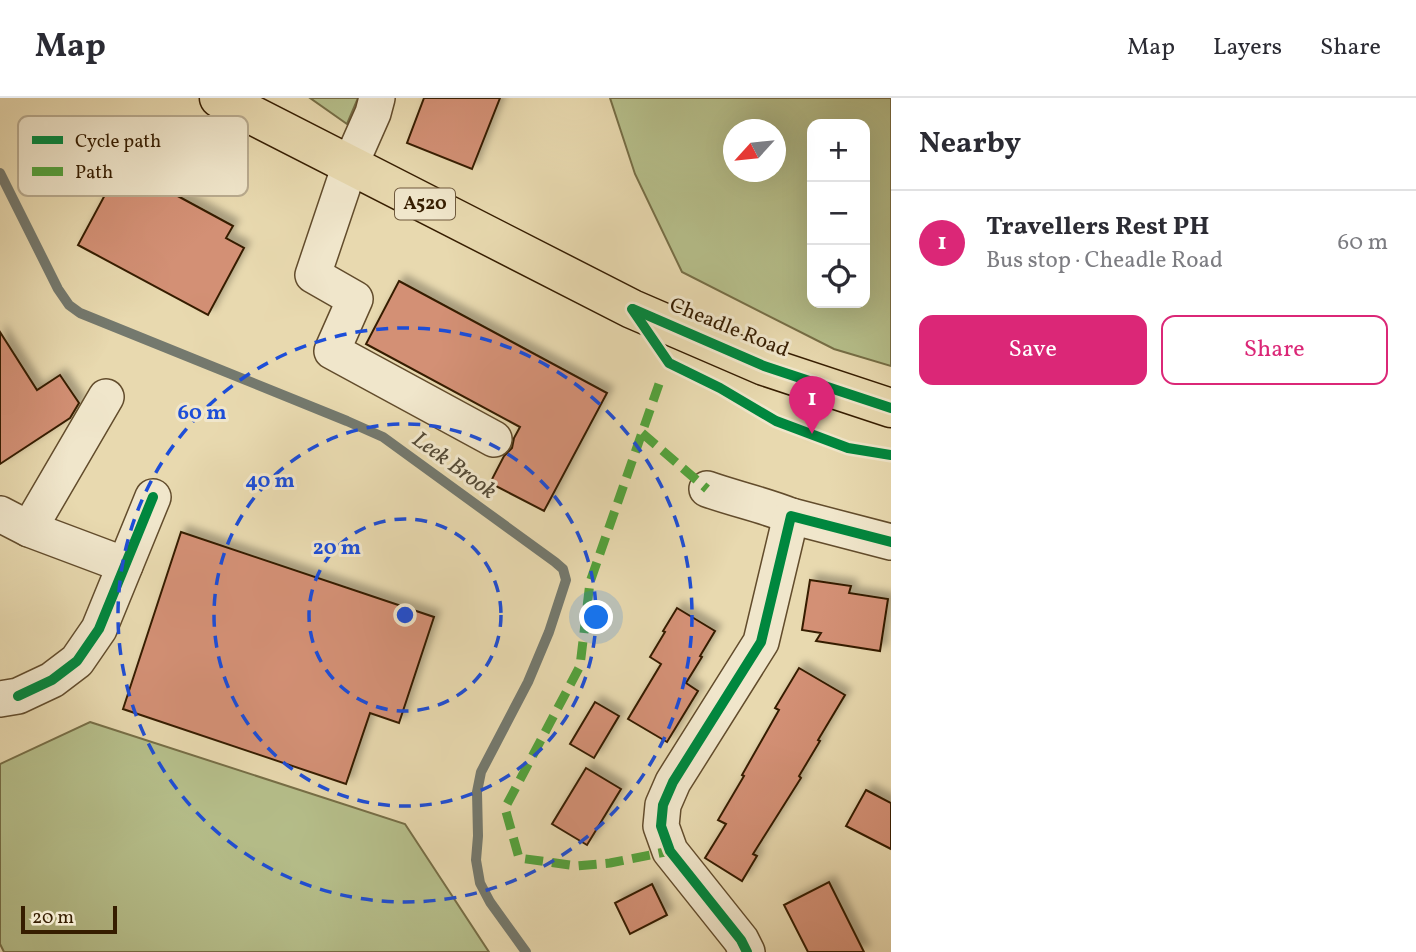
<!DOCTYPE html>
<html lang="en">
<head>
<meta charset="utf-8">
<style>
  :root { --surface:#fff; --page:#f2f2f3; --text:#2b2b33; --muted:#7c7c81; --line:#e1e1e2; --accent:#db2777 }
  body { margin:0; font-family:Vollkorn,serif; background:var(--page); color:var(--text) }
  .controls { position:absolute; right:21px; top:21px; display:grid; overflow:hidden; border-radius:14px; box-shadow:0 7px 28px #0002 }
  .controls button { width:63px; height:63px; display:grid; place-items:center; padding:0; border:0; border-bottom:2px solid var(--line); background:var(--surface); color:var(--text); font:35px sans-serif }
  .compass { position:absolute; left:723px; top:21px; width:63px; height:63px; border-radius:50%; background:var(--surface); box-shadow:0 7px 28px #0002; rotate:243deg }
  .scale { position:absolute; left:21px; bottom:18px; width:96px; box-sizing:border-box; padding-left:7px; border:4px solid #361d00; border-top:0; font-size:19px; line-height:24px; white-space:nowrap; color:#361d00; -webkit-text-stroke:5px #f0e6cb; paint-order:stroke }
  .you { position:absolute; left:597px; top:520px; width:24px; height:24px; margin:-18px; border:5px solid #fff; border-radius:50%; background:#1a73e8; box-shadow:0 0 0 10px #1a73e833 }
  .badge { display:grid; place-items:center; width:46px; height:46px; border-radius:50%; background:var(--accent); color:#fff; font-size:23px; font-weight:700 }
  .pin { position:absolute; translate:-50% -58px; filter:drop-shadow(0 2px 4px #0008) }
  .pin::after { content:''; position:absolute; top:37px; width:24px; height:21px; background:inherit; clip-path:polygon(0 0,100% 0,50% 100%) }
  .list { margin:0; padding:0; list-style:none }
  h2 { display:flex; justify-content:space-between; align-items:center; height:91px; margin:0; padding:0 28px; font-size:30px }
  h2 small { font-size:23px; font-weight:400; color:var(--muted) }
  .list li { display:grid; grid-template-columns:46px 1fr auto; gap:21px; align-items:center; box-sizing:border-box; height:105px; padding:0 28px; border-top:2px solid var(--line) }
  .list b { display:block; font-size:26px; white-space:nowrap }
  .list p { margin:0; font-size:23px; white-space:nowrap; color:var(--muted) }
  .list em { font-size:23px; font-style:normal; color:var(--muted) }
  .actions { display:flex; gap:14px; padding:21px 28px }
  .actions a { flex:1; padding:16px 0; border:2px solid var(--accent); border-radius:14px; text-align:center; font-size:24px; color:var(--accent) }
  .actions .main { background:var(--accent); color:#fff }
  .icon { flex:none; width:38px; height:38px; fill:none; stroke:currentColor; stroke-width:2; stroke-linecap:round; stroke-linejoin:round }
  .map { position:relative; flex:none; width:891px; height:854px; overflow:hidden }
  header { display:flex; align-items:center; gap:42px; box-sizing:border-box; height:98px; padding:0 35px; background:var(--surface); border-bottom:2px solid var(--line) }
  header strong { font-size:33px }
  nav { display:flex; gap:38px; margin-inline-start:auto; font-size:24px }
  main { display:flex }
  aside { flex:1; background:var(--surface) }
  .map>svg:first-child { display:block }
  .green { fill:#b6bf8b; stroke:#766e46; stroke-width:2; fill-rule:evenodd }
  .lines { fill:none; stroke-linecap:round; stroke-linejoin:round }
  .stream { stroke:#74796e; stroke-width:10 }
  .building { fill:#d39074; stroke:#361d00; stroke-width:2; filter:url(#shadow) }
  .minor-casing { stroke:#624c2c; stroke-width:38 }
  .highway-casing { stroke:#361d00; stroke-width:41 }
  .minor { stroke:#f0e6cb; stroke-width:35 }
  .highway { stroke:#e8d9af; stroke-width:38 }
  .quiet { stroke:#53a23c; stroke-width:9; stroke-dasharray:18 9; stroke-linecap:butt }
  .cycleway-casing { stroke:#f0e6cb; stroke-width:15 }
  .cycleway { stroke:#00873e; stroke-width:10 }
  .ring { fill:none; stroke:#1d4ed8; stroke-width:3.5; stroke-dasharray:12 9 }
  .labels { text-anchor:middle; dominant-baseline:central; stroke-width:6; stroke-linejoin:round; paint-order:stroke }
  .shield { fill:#f0e6cb; stroke:#6e593d; stroke-width:2 }
  .shield-label { font-size:19px; font-weight:bold; fill:#361d00 }
  .street-label { font-size:21px; fill:#361d00; stroke:#f0e6cb }
  .water-label { font-size:23px; font-style:italic; fill:#554b37; stroke:#f0e6cb }
  .key { fill:#f0e6cb; stroke:#b8aa8e; stroke-width:2 }
  .key-label { font-size:19px; fill:#361d00 }
  .centre { fill:#1d4ed8; stroke:#f0e6cb; stroke-width:3.5 }
  .ring-label { font-size:21px; text-anchor:middle; font-weight:bold; fill:#1d4ed8; stroke:#f0e6cb; stroke-width:6; stroke-linejoin:round; paint-order:stroke }
</style>
</head>
<body>
<header>
<strong>Map</strong>
<nav><a>Map</a><a>Layers</a><a>Share</a></nav>
</header>
<main>
<div class="map">
<svg width="891" height="854" viewBox="0 0 891 854">
  <defs>
    <filter id="shadow"><feDropShadow dx="6" dy="-6" stdDeviation="3.5" flood-color="#0004"/></filter>
  </defs>
  <rect width="100%" height="100%" fill="#e8d9af"/>
  <filter id="stains"><feTurbulence type="fractalNoise" baseFrequency=".00286" numOctaves="4"/><feColorMatrix values="0 0 0 0 .2 0 0 0 0 .09 0 0 0 0 .02 0 0 0 .5 -.17"/></filter>
  <radialGradient id="worn" r=".72"><stop offset=".6" stop-color="#630" stop-opacity="0"/><stop offset="1" stop-color="#630" stop-opacity=".3"/></radialGradient>
  <g class="green">
    <path d="M310,0H358L347,26Z"/>
    <path d="M610,0H891V268L834,251L682,174L635,76ZM865,26V205H812V26ZM734,32H776V74H734Z"/>
    <path d="M90,624L405,726L489,854H4L0,846V666Z"/>
  </g>
  <g class="lines">
    <path class="stream" d="M0,75L58,191L69,207L80,215L347,323L383,339L555,464L563,471L566,482L549,534L528,584L481,674L477,694L478,738L476,762L480,785L490,804L526,854"/>
  </g>
  <g class="building">
    <path d="M424,0H500L472,71L407,45Z"/>
    <path d="M139,77L233,128L226,140L244,150L208,217L78,147L114,80L132,90Z"/>
    <path d="M399,183L607,295L544,413L490,385L504,358L512,350L514,340L520,329L366,246Z"/>
    <path d="M0,234L37,292L60,277L79,305L70,320L0,366Z"/>
    <path d="M181,434L434,519L399,625L370,615L346,686L123,611Z"/>
    <path d="M810,482L851,488L849,495L888,501L880,553L816,543L821,535L802,532Z"/>
    <path d="M677,510L715,533L700,558L702,559L686,585L698,593L667,644L628,621L661,566L650,559L665,534L663,533Z"/>
    <path d="M799,570L845,597L818,642L820,643L799,678L801,680L753,756L757,758L742,783L705,760L726,726L718,722L744,678L742,677L779,612L775,610Z"/>
    <path d="M595,604L619,618L594,660L570,646Z"/>
    <path d="M586,670L621,691L587,747L552,726Z"/>
    <path d="M866,692L891,705V751L846,728Z"/>
    <path d="M829,784L864,854H808L784,807Z"/>
    <path d="M652,786L667,817L630,836L615,805Z"/>
  </g>
  <g class="lines">
    <g class="minor-casing">
      <g id="minor">
        <path d="M377,0L373,15L350,67L313,177L355,201L332,253L494,341"/>
        <path d="M707,391C735,401 764,407 791,418"/>
        <path d="M0,416L29,431L125,467"/>
        <path d="M29,431L106,299"/>
        <path d="M0,601L18,598L52,582L77,563L99,531L153,399"/>
        <path d="M747,854L741,842L670,753L661,728L663,707L673,684L761,544L791,418L891,444"/>
      </g>
    </g>
    <g class="highway-casing">
      <path id="highway" d="M219,0L632,211L764,268L891,310"/>
    </g>
    <use href="#minor" class="minor"/>
    <use href="#highway" class="highway"/>
    <g class="quiet">
      <path d="M659,286L590,484L580,568L505,710L519,760L577,768L610,765L670,753"/>
      <path d="M642,335L707,391"/>
    </g>
    <g class="cycleway-casing">
      <g id="cycleway">
        <path d="M632,211L669,265L720,290L776,323L848,350L891,357"/>
        <path d="M633,211L764,268L891,310"/>
        <path d="M18,598L52,582L77,563L99,531L153,399"/>
        <path d="M747,854L741,842L670,753L661,728L663,707L673,684L761,544L791,418L891,444"/>
      </g>
    </g>
    <use href="#cycleway" class="cycleway"/>
  </g>
  <g class="ring">
    <circle cx="405" cy="517" r="96"/>
    <circle cx="405" cy="517" r="191"/>
    <circle cx="405" cy="517" r="287"/>
  </g>
  <g class="labels">
    <rect class="shield" x="395" y="90.5" width="60" height="31" rx="5"/>
    <g class="shield-label">
      <text x="425" y="106">A520</text>
    </g>
    <g class="street-label">
      <text transform="translate(729 230) rotate(22)">Cheadle Road</text>
    </g>
    <g class="water-label">
      <text transform="translate(454 368) rotate(36)">Leek Brook</text>
    </g>
  </g>
  <rect x="18" y="18" width="230" height="80" rx="10" class="key"/>
  <rect x="32" y="38" width="31" height="8" fill="#00873e"/>
  <rect x="32" y="69" width="31" height="9" fill="#53a23c"/>
  <g class="key-label">
    <text x="75" y="49">Cycle path</text>
    <text x="75" y="80">Path</text>
  </g>
  <circle cx="405" cy="517" r="10" class="centre"/>
  <g class="ring-label">
    <text x="202" y="321">60 m</text>
    <text x="270" y="389">40 m</text>
    <text x="337" y="456">20 m</text>
  </g>
  <rect width="100%" height="100%" filter="url(#stains)"/>
  <rect width="100%" height="100%" fill="url(#worn)"/>
</svg>
<div class="controls">
<button>+</button>
<button>−</button>
<button><svg class="icon" aria-label="locate" viewBox="0 0 24 24"><circle cx="12" cy="12" r="6"/><path d="M12 2v4M12 18v4M2 12h4M18 12h4"/></svg></button>
</div>
<svg class="compass" viewBox="-18 -18 36 36"><path d="M0-13l5 13h-10z" fill="#e53935"/><path d="M0 13l5-13h-10z" fill="#7c7c81"/></svg>
<div class="scale">20 m</div>
<div class="you"></div>
<div class="pin badge" style="left:812px;top:336px">1</div>
</div>
<aside>
<h2>Nearby<small></small></h2>
<ul class="list">
<li><span class="badge">1</span><div><b>Travellers Rest PH</b><p>Bus stop · Cheadle Road</p></div><em>60 m</em></li>
</ul>
<div class="actions"><a class="main">Save</a><a>Share</a></div>
</aside>
</main>
</body>
</html>
